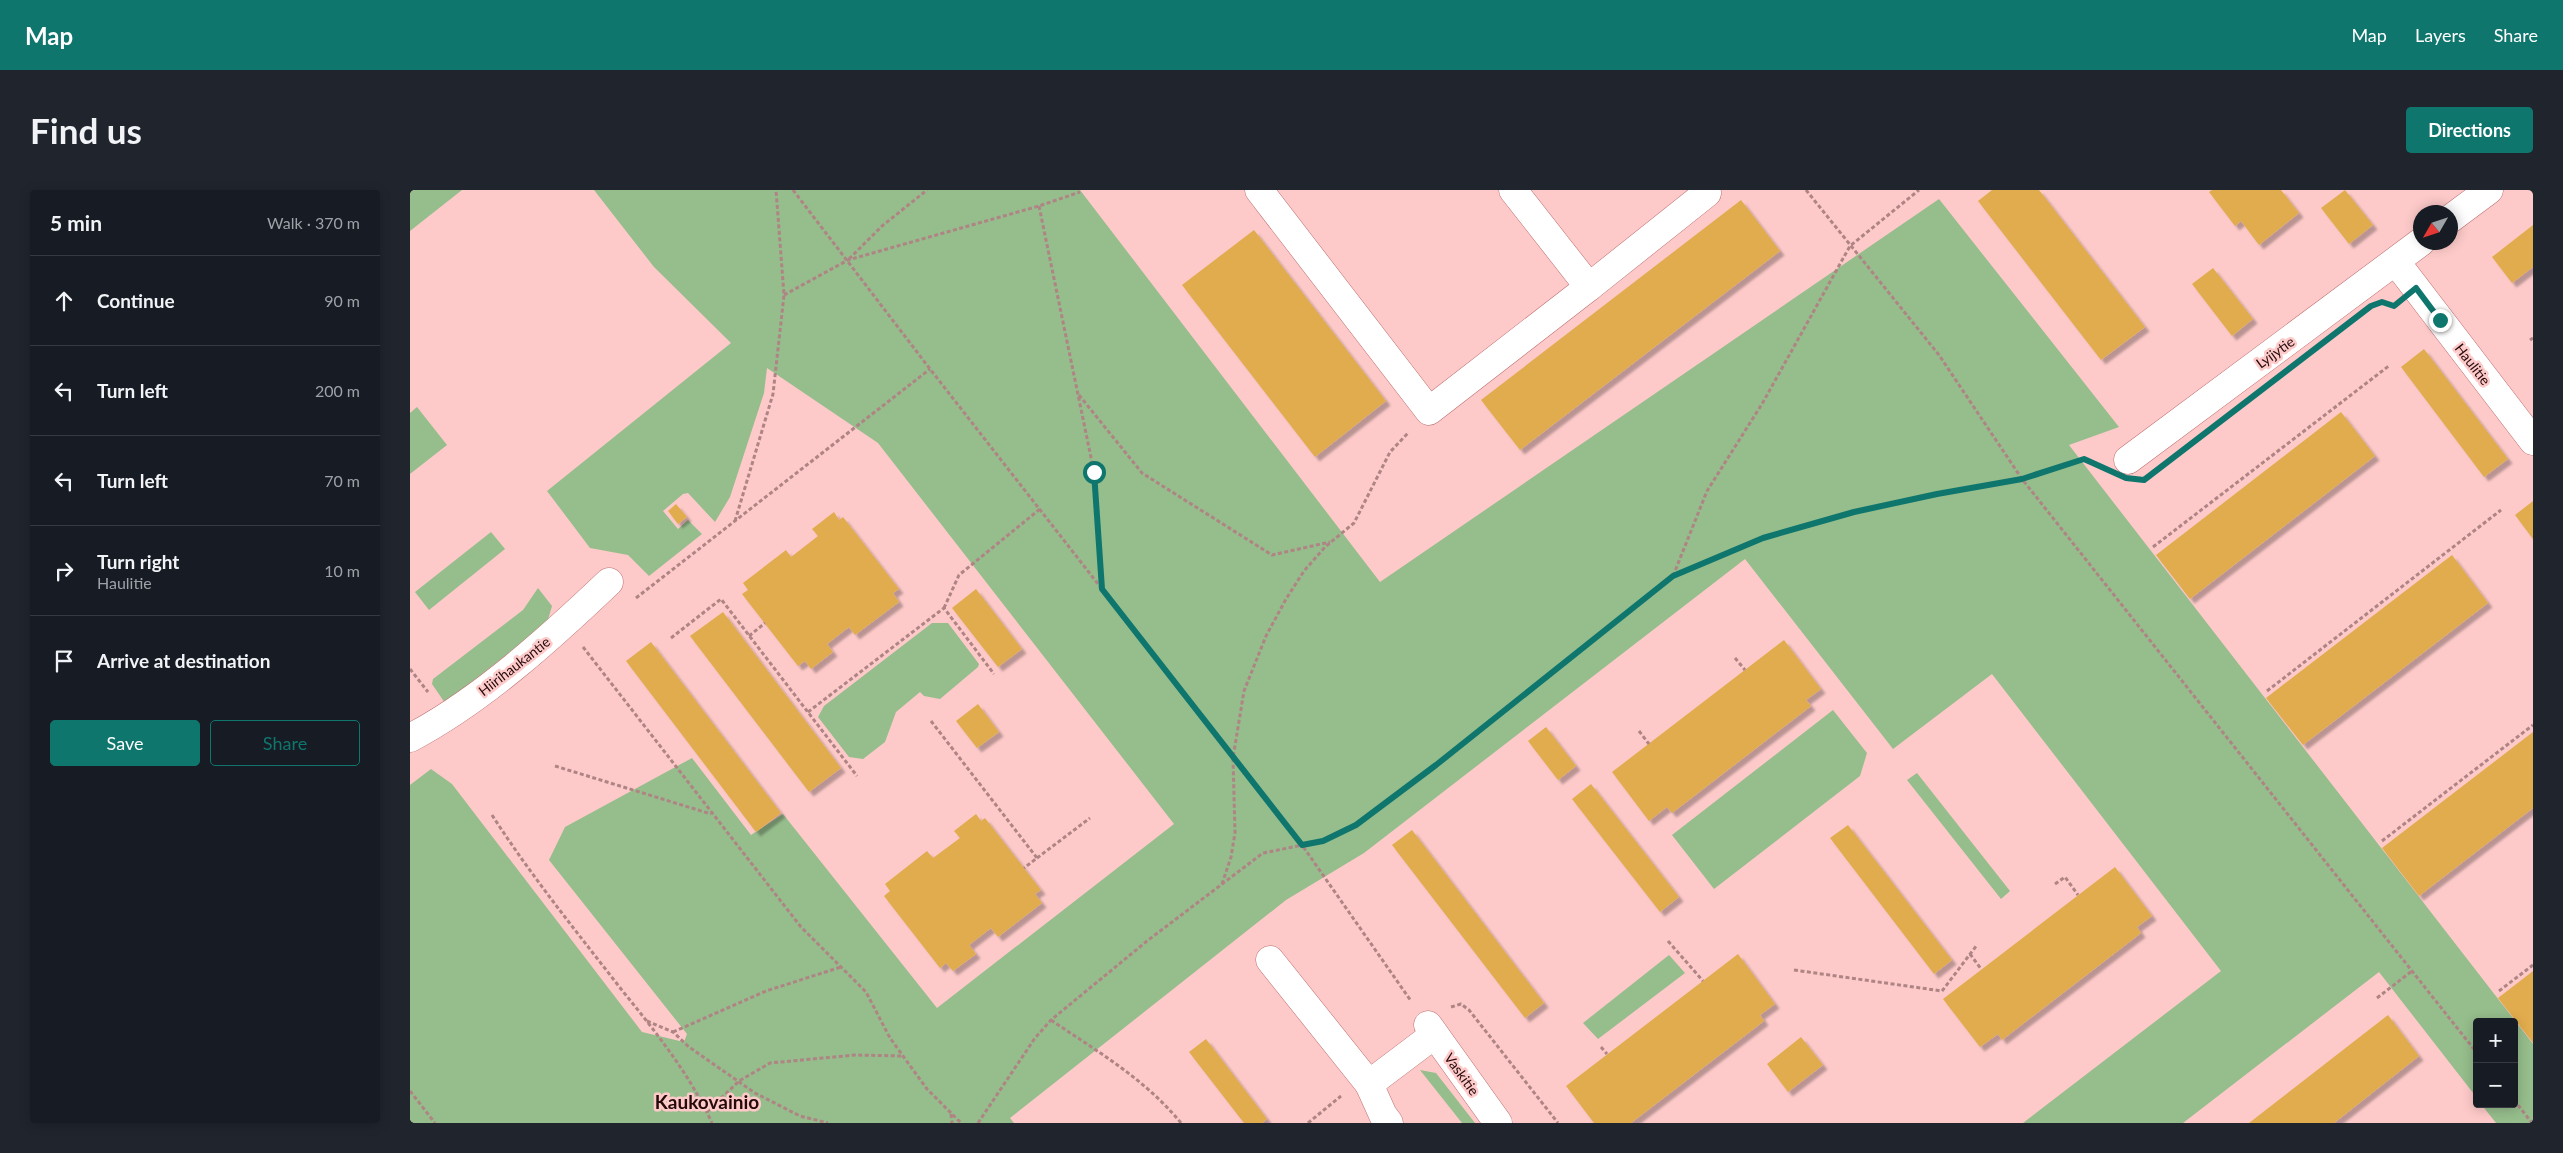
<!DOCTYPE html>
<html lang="en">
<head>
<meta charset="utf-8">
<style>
  :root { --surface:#171b24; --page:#20242c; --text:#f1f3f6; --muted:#9ea1a6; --line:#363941; --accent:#0f766e }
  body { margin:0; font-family:Lato,sans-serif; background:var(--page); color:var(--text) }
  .controls { position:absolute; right:15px; bottom:15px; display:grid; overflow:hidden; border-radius:5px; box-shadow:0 2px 12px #0003 }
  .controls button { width:45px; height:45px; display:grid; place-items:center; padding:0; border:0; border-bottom:1px solid var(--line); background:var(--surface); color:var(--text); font:25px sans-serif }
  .compass { position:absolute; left:2003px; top:15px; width:45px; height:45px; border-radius:50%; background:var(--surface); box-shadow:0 2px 12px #0003; rotate:231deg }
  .stop { position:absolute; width:15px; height:15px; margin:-11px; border:4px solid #0f766e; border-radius:50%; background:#fff }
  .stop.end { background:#0f766e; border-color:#fff; box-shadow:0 1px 5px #0008 }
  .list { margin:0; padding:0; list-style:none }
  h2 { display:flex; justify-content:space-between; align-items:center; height:65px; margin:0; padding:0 20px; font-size:21px }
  h2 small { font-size:16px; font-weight:400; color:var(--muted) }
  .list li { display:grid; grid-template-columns:32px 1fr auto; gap:15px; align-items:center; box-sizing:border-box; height:90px; padding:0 20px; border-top:1px solid var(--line) }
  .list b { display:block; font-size:19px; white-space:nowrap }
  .list p { margin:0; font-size:16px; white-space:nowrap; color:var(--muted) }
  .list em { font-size:16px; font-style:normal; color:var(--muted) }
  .actions { display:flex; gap:10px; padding:15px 20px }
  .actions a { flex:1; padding:11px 0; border:1px solid var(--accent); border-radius:5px; text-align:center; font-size:18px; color:var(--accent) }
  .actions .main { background:var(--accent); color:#fff }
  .icon { flex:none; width:28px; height:28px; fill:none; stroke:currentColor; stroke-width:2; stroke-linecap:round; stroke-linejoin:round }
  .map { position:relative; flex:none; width:2123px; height:933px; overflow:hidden; border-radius:5px }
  header { display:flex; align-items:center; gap:30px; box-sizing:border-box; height:70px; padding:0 25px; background:var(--accent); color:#fff }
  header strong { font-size:24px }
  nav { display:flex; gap:28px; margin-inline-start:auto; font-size:18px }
  .intro { display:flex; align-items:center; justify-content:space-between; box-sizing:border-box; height:120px; padding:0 30px }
  h1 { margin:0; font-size:35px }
  .button { padding:12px 22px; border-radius:5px; background:var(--accent); color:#fff; font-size:18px; font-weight:700 }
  main { display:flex; gap:30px; padding:0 30px }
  aside { flex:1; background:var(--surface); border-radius:5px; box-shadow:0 2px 12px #0003 }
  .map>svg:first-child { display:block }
  .green { fill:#96bd8c }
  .building { fill:#e1ac4d; filter:url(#shadow) }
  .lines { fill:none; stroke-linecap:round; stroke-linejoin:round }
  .minor-casing { stroke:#bd7071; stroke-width:29 }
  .path { stroke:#af8484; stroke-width:3; stroke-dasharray:4 2.5; stroke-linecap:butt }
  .minor { stroke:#fff; stroke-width:28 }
  .route { stroke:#0f766e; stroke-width:6 }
  .labels { text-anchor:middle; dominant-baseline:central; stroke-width:5; stroke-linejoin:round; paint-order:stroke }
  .street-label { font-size:14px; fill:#260a0b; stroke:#fdcac9 }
  .district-label { font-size:19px; font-weight:bold; fill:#260a0b; stroke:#fdcac9 }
</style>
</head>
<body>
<header>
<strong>Map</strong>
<nav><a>Map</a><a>Layers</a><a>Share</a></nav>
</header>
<div class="intro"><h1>Find us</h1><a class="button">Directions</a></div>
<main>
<aside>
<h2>5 min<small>Walk · 370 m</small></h2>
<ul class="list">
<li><svg class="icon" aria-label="ahead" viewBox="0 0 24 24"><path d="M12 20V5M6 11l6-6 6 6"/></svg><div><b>Continue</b></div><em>90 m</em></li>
<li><svg class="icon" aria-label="left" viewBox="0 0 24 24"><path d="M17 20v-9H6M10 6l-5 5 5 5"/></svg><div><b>Turn left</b></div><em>200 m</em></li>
<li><svg class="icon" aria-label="left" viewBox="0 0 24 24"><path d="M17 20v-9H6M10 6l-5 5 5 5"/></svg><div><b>Turn left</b></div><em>70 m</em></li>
<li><svg class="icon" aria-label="right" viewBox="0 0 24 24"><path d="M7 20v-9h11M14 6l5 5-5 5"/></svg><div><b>Turn right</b><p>Haulitie</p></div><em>10 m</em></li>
<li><svg class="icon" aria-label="arrive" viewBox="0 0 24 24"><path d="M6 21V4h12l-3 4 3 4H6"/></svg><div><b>Arrive at destination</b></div></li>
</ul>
<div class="actions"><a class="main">Save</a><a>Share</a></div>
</aside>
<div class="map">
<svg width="2123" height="933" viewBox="0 0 2123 933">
  <defs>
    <filter id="shadow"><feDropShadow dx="4.5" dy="4.5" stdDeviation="1" flood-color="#0004"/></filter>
  </defs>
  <rect width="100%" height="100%" fill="#fdcac9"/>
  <g class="green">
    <path d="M0,0H52L0,41Z"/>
    <path d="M184,0H670L970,392L1529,9L1709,237L1659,255L2123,854V933H2086L2071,914H2104V832H2067V908L1969,782L1773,933H1613L1811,781L1582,484L1483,559L1335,369L954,663L876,710L600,928L604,933H0V595L21,579L42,594L232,842L274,852L277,844L139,670L155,637L282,568L341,645L373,624L527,818L764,634L468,253L357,178L354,203L320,307L305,332L278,303L273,304L253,321L268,339L278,330L292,344L239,386L218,365L180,358L137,301L321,153L244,77Z"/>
    <path d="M7,217L37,255L0,284V223Z"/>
    <path d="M81,342L95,359L19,420L5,402Z"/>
    <path d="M128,398L142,416L137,433L35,513L22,494L23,489L113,420Z"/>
    <path d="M522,433H538L569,474L568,477L530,509L514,506L510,502L486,522L475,552L453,569L439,567L408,527L414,516Z"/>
    <path d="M1423,520L1457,563L1450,586L1304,699L1262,645Z"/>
    <path d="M1507,583L1600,701L1591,709L1497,590Z"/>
    <path d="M1259,765L1275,783L1188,849L1173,833Z"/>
    <path d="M1010,880L1026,883L1065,933H1052Z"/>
  </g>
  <g class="building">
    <path d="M1582,0H1629L1735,137L1691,170L1568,11Z"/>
    <path d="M1802,0H1871L1889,23L1849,55L1831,31L1825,36L1799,2Z"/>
    <path d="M1935,0L1963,35L1939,54L1911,18Z"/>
    <path d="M1331,10L1370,61L1110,260L1071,210Z"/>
    <path d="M2123,35V77L2102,93L2082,67Z"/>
    <path d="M844,40L976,211L905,267L772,95Z"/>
    <path d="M1803,78L1843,129L1822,146L1782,94Z"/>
    <path d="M2014,159L2098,269L2074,287L1991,177Z"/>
    <path d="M1931,222L1965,266L1780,409L1746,365Z"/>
    <path d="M2123,311V349L2105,325Z"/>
    <path d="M266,314L277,327L268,334L258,321Z"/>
    <path d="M424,322L429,330L433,327L489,399L483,403L489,412L445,445L439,437L417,454L423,462L401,479L395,471L388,476L332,404L338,400L333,393L376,360L381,367L408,346L402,339Z"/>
    <path d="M2042,365L2078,413L1893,555L1856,508Z"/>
    <path d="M566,399L612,459L588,477L542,418Z"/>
    <path d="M313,422L431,578L399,602L280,446Z"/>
    <path d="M1374,450L1411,499L1396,510L1401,516L1262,623L1257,617L1239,631L1202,582Z"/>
    <path d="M241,452L371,623L346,642L216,471Z"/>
    <path d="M568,514L589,542L567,558L546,531Z"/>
    <path d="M1136,537L1166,576L1148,590L1118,551Z"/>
    <path d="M2123,542V618L2009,706L1972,658Z"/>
    <path d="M1181,594L1269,707L1250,722L1162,609Z"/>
    <path d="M566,624L571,631L575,628L631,700L625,704L632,713L588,747L581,738L559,755L566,764L543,781L536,773L530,778L474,706L480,701L475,694L517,661L523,668L550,648L544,641Z"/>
    <path d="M1438,635L1542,770L1524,784L1420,648Z"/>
    <path d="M1002,640L1134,813L1115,828L982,655Z"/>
    <path d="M1705,677L1742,726L1727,737L1731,743L1592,850L1588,844L1570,857L1533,809Z"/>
    <path d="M1328,764L1365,814L1350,825L1354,831L1221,933H1184L1156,896Z"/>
    <path d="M2123,781V853L2088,808Z"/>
    <path d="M1978,825L2009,866L1924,933H1839Z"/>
    <path d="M1391,847L1413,875L1378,902L1357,874Z"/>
    <path d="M796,849L857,929L852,933H834L779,862Z"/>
  </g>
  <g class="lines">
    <g class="minor-casing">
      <g id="minor">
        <path d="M849,0L1019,221L1179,97L1103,0"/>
        <path d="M2040,29L2079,0"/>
        <path d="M1986,72L2123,251"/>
        <path d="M1179,97L1297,3"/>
        <path d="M1718,270L2011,52"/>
        <path d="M0,548C72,510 140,448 199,392"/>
        <path d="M860,770L959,894L973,925L979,933"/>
        <path d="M1018,835L1088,933"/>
        <path d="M959,894L1024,845"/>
      </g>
    </g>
    <g class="path">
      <path d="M383,0L520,179L892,655L1001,811"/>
      <path d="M1396,0L1529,165L1612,289L2067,863"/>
      <path d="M629,16L684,282L692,398"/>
      <path d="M439,69L472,36L517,0"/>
      <path d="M374,105L438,70L629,16L670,2"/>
      <path d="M2120,150L2123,148"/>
      <path d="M669,205L732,283L862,365L920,352"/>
      <path d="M325,331L363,204L374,105L366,0"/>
      <path d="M1743,357L1980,175"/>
      <path d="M1263,386L1297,301L1352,214L1440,56L1509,0"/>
      <path d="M226,408L520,179"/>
      <path d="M534,418L549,385L630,319"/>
      <path d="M339,446L355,433"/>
      <path d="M261,448L311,409L447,586"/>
      <path d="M173,457L391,737L456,802L480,848L517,899L551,933"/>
      <path d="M1325,468L1335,480"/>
      <path d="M0,479L18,502"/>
      <path d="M1857,501L2091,320"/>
      <path d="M398,522L534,418L584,484"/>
      <path d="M521,531L627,668L614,678"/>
      <path d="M1229,541L1239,554"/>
      <path d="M145,576L301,624"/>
      <path d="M82,625C122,687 166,741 211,799C245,841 279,883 302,933"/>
      <path d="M1972,651L2123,535"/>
      <path d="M627,668L680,628"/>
      <path d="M812,694L821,667L825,643L823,568L834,501L856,446L876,409L894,381L915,357L944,333L980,262L998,243"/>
      <path d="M1645,694L1655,687L1668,705"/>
      <path d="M1258,751L1293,791"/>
      <path d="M1560,764L1571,779"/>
      <path d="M1384,780L1532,801L1567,755"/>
      <path d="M2089,801L2123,775"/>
      <path d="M1967,808L2002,781"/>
      <path d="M1041,817L1051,814L1059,820L1148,933"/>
      <path d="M641,830C688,862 735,889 771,933"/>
      <path d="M237,831L263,842L279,857L345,903L390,926L418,933"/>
      <path d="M263,842L356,801L431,777"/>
      <path d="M1191,857L1197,864"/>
      <path d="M0,901L25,933"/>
      <path d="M2104,910L2122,933"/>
      <path d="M297,922L329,891L360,873L445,865L493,866"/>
      <path d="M541,924L542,933"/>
      <path d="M568,933L625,848L641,830L737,751L853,663L913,651L946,635L1027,575L1263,386L1353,348L1444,322L1527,304L1612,289L1674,269L1688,275"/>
      <path d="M898,933L931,906"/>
    </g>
    <use href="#minor" class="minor"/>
  </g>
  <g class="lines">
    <path class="route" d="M684,282L692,399L892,655L913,651L946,635L1026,575L1263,386L1353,348L1444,322L1527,304L1612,289L1674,269L1716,288L1734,290L1961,116L1972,112L1984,116L2006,98L2030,130"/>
  </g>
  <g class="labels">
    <g class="street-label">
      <text transform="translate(1865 162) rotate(-36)">Lyijytie</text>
      <text transform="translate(2063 174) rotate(52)">Haulitie</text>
      <text transform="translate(104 476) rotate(-38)">Hiirihaukantie</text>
      <text transform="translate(1052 884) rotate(54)">Vaskitie</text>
    </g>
    <g class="district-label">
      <text x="297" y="911">Kaukovainio</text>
    </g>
  </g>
</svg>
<div class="controls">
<button>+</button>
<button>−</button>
</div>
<svg class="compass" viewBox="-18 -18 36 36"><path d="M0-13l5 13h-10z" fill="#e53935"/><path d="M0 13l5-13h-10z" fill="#9ea1a6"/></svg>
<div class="stop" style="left:684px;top:282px"></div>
<div class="stop end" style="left:2030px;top:130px"></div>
</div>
</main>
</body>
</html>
